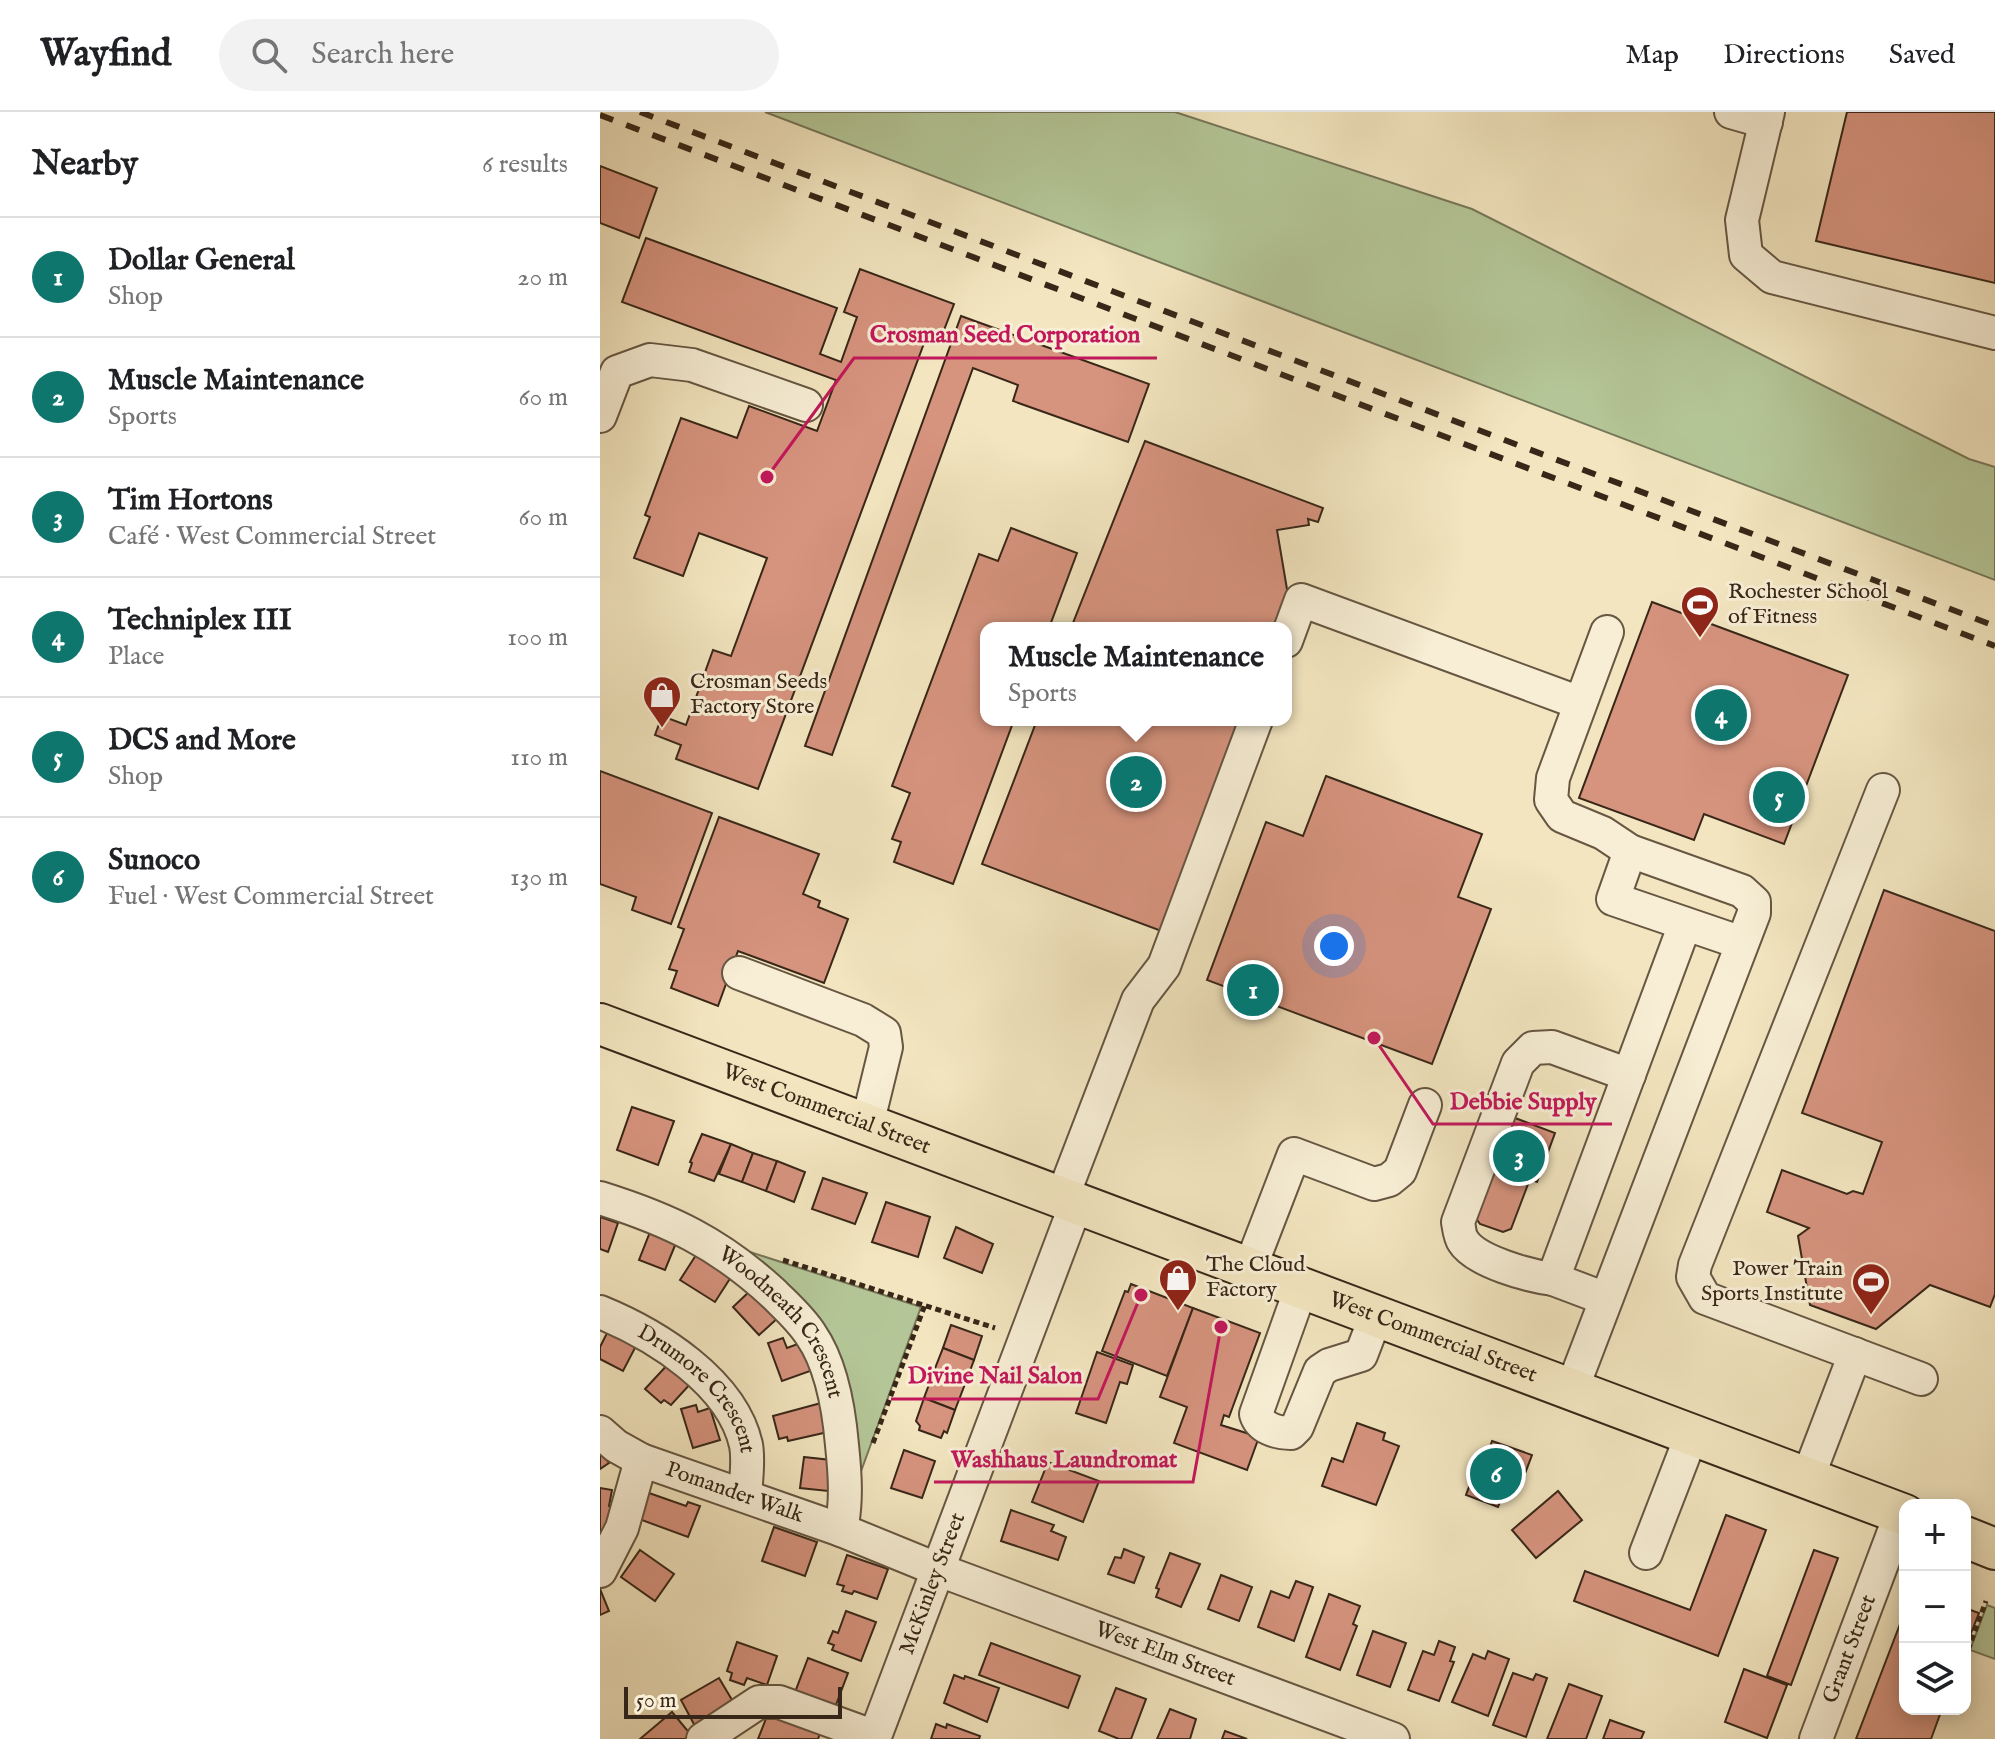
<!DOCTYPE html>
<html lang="en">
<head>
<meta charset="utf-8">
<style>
  :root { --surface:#fff; --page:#f2f2f2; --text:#202124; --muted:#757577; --line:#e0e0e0; --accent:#0f766e }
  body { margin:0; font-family:"IM FELL English",serif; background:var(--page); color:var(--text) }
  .controls { position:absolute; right:24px; bottom:24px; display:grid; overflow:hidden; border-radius:16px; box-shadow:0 4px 20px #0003 }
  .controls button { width:72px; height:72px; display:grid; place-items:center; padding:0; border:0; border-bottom:2px solid var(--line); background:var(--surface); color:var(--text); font:40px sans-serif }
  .scale { position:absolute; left:24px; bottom:20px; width:218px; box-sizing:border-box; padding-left:8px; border:4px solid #382718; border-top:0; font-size:22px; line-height:28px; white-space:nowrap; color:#382718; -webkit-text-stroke:6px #f7eed5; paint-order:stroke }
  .you { position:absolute; left:734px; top:834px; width:28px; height:28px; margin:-20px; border:6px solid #fff; border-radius:50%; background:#1a73e8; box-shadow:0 0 0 12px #1a73e833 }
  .badge { display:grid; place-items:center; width:52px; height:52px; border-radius:50%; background:var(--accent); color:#fff; font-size:26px; font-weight:700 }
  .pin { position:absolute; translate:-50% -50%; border:4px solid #fff; box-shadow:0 2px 8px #0006 }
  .popup { position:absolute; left:380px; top:510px; width:312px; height:104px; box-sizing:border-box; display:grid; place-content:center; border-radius:16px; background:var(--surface); filter:drop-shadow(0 2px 6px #0005); font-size:26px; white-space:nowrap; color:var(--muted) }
  .popup b { font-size:30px; color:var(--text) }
  .popup::after { content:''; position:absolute; left:50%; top:100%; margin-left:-16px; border:16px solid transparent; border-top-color:var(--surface) }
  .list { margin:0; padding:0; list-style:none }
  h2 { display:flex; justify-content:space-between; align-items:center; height:104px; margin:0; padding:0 32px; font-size:34px }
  h2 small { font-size:26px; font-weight:400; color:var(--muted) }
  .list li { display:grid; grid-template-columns:52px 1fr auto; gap:24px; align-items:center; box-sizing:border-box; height:120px; padding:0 32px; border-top:2px solid var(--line) }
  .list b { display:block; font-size:30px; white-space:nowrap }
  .list p { margin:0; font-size:26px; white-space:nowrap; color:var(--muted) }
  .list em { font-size:26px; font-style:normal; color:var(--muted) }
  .icon { flex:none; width:44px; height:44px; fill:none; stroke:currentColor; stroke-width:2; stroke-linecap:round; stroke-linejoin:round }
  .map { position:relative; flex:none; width:1395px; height:1627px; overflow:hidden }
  header { display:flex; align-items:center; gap:48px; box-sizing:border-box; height:112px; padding:0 40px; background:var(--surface); border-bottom:2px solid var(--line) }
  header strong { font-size:38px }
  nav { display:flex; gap:44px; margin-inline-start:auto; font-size:28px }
  .search { width:560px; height:72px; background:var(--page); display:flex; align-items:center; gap:20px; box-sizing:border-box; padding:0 28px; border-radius:44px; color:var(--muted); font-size:30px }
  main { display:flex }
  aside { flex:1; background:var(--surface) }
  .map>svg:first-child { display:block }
  .green { fill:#b4c697; stroke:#767658; stroke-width:2 }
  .building { fill:#d6937e; stroke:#382718; stroke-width:2 }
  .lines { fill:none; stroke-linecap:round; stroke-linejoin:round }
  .minor-casing { stroke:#665642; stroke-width:36 }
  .major-casing { stroke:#382718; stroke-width:44 }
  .path { stroke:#382718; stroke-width:5; stroke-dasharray:6 4; stroke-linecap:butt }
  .minor { stroke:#f7eed5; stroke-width:32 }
  .major { stroke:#f2e5bf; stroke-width:40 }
  .rail { stroke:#382718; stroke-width:6; stroke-dasharray:14 14; stroke-linecap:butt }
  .labels { text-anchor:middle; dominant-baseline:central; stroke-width:6; stroke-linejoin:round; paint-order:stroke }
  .poi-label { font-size:22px; fill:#382718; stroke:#f7eed5; text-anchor:start }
  .street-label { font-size:22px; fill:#382718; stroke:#f7eed5 }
  .leader { fill:none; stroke:#c2185b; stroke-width:3 }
  .callout-dot { fill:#c2185b; stroke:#f7eed5; stroke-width:3 }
  .callout-label { font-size:24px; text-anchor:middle; font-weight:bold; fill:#c2185b; stroke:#f7eed5; stroke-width:6; stroke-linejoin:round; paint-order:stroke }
</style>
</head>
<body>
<header>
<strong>Wayfind</strong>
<div class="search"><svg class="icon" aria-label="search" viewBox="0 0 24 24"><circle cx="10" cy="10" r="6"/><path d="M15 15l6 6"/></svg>Search here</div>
<nav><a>Map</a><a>Directions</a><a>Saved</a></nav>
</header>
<main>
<aside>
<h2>Nearby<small>6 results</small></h2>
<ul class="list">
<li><span class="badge">1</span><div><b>Dollar General</b><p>Shop</p></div><em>20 m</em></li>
<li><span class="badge">2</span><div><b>Muscle Maintenance</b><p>Sports</p></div><em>60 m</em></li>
<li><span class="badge">3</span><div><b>Tim Hortons</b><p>Café · West Commercial Street</p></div><em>60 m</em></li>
<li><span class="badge">4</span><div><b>Techniplex III</b><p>Place</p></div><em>100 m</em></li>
<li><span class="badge">5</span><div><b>DCS and More</b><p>Shop</p></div><em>110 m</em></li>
<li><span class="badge">6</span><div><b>Sunoco</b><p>Fuel · West Commercial Street</p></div><em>130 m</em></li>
</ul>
</aside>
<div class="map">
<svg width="1395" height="1627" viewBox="0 0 1395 1627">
  <rect width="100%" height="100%" fill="#f2e5bf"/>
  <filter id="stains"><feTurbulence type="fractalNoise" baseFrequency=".0025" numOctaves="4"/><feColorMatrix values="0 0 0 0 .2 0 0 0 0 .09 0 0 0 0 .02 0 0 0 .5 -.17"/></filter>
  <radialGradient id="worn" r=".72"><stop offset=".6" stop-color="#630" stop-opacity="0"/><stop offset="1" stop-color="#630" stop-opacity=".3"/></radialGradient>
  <g class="green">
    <path d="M165,0H575L872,97L1369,347L1395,355V468Z"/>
    <path d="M150,1140L321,1195L260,1362L251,1314L147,1142Z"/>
    <path d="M1387,1493L1395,1496V1547L1370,1538Z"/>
  </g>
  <g class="building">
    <path d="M1247,0H1395V171L1216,129Z"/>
    <path d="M0,54L57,76L39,126L0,111Z"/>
    <path d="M46,126L237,196L220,242L241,250L257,205L244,200L260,157L354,192L339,231L326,226L158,677L76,647L81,633L55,623L62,604L86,613L113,538L131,544L167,446L99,421L83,464L34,446L50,405L45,403L81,306L137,326L149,294L217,319L236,268L22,190Z"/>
    <path d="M361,204L549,272L528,330L413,289L418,273L373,256L232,643L205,634Z"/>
    <path d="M545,329L723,396L718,410L708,407L709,413L677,418L689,489L678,516H471Z"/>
    <path d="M411,416L477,441L449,516H386V608H414L353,772L294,750L301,730L292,727L310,681L292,674L379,442L398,449Z"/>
    <path d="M1052,490L1248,563L1184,732L1104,702L1094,728L979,686Z"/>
    <path d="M437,608H644L564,820L382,752Z"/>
    <path d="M0,659L112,701L71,812L32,798L36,785L0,772Z"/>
    <path d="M726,664L882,722L858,785L891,797L832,952L607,868L666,710L703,724Z"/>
    <path d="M119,705L219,742L203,782L220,789L218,795L248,807L224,871L138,839L118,894L71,876L77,859L69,857L84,817L78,815Z"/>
    <path d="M1284,778L1395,819V1182L1390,1195L1330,1173L1276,1217L1210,1193L1198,1124L1209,1116L1167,1100L1182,1058L1247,1082L1253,1079L1263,1082L1282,1030L1202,1001Z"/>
    <path d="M32,995L74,1009L58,1053L17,1038Z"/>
    <path d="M907,1003L955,1021L937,1070L930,1067L911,1117L903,1120L880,1112L875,1105Z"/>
    <path d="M102,1022L131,1032L114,1069L89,1060L92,1051L90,1050Z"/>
    <path d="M131,1032L153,1041L142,1070L119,1062Z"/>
    <path d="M153,1041L177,1049L166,1079L142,1070Z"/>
    <path d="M177,1049L205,1060L194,1090L166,1079Z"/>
    <path d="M223,1066L267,1081L255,1112L212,1097Z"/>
    <path d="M286,1090L330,1105L318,1145L272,1130Z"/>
    <path d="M0,1105L18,1111L8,1140L0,1137Z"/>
    <path d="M356,1115L393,1132L382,1161L344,1146Z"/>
    <path d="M50,1120L76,1131L65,1158L39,1148Z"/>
    <path d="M96,1143L131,1165L115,1190L80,1168Z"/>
    <path d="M531,1172L593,1196L567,1264L502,1239L525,1179L528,1180Z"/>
    <path d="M152,1177L180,1204L159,1223L133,1195Z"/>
    <path d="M593,1196L660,1221L629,1305L624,1303L621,1313L659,1325L647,1358L574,1331L587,1295L560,1285Z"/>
    <path d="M351,1213L382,1224L374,1248L343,1236Z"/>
    <path d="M8,1219L36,1234L23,1259L0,1247V1235Z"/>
    <path d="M183,1226L187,1236L203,1230L213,1258L182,1269L168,1231Z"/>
    <path d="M343,1236L374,1248L365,1272L334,1259Z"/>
    <path d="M497,1240L533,1253L527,1272L520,1270L506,1311L476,1301Z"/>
    <path d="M70,1250L92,1270L71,1293L64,1288L61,1291L45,1277Z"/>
    <path d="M334,1259L365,1272L355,1298L324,1286Z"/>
    <path d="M324,1286L355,1298L347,1321L344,1319L341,1326L319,1318L320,1314L316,1309Z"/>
    <path d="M221,1291L228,1320L188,1329L187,1325L179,1327L173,1304Z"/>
    <path d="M96,1293L98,1300L110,1296L120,1328L93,1336L81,1297Z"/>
    <path d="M757,1311L785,1321L783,1328L799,1334L776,1393L722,1374L732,1346L743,1350Z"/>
    <path d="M892,1329L932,1343L921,1372L909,1367L898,1395L866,1383L876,1356L882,1358Z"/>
    <path d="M0,1338L9,1351L0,1357Z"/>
    <path d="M304,1338L335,1349L322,1386L291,1376Z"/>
    <path d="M204,1345L231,1348L228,1379L200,1376Z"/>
    <path d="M448,1350L499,1369L483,1410L432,1390Z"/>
    <path d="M0,1376L12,1378L9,1394L13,1395L8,1423L0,1422Z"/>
    <path d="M958,1379L982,1408L936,1446L912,1418Z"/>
    <path d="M49,1381L86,1394L88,1390L100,1394L88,1425L39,1407Z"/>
    <path d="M411,1398L454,1413L451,1419L466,1425L458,1448L401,1429Z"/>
    <path d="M1126,1403L1166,1418L1118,1544L974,1489L985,1459L1090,1498Z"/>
    <path d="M174,1415L217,1430L205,1464L162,1449Z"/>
    <path d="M524,1437L544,1445L534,1471L508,1462L515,1445L521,1446Z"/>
    <path d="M40,1438L74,1462L55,1489L21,1465Z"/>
    <path d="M1214,1438L1238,1446L1191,1573L1167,1564Z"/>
    <path d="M570,1441L600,1452L581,1495L556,1485L559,1477L556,1476Z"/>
    <path d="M247,1443L288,1457L277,1487L254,1479L252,1482L242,1479L244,1474L237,1472Z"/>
    <path d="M621,1463L652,1475L639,1509L608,1497Z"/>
    <path d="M696,1469L713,1475L694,1529L658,1515L671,1479L689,1486Z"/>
    <path d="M0,1477L9,1499L0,1503Z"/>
    <path d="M729,1482L760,1494L753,1512L757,1514L740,1558L706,1545Z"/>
    <path d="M1365,1496L1379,1501L1365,1536Z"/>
    <path d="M246,1499L276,1510L261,1549L232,1538L234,1533L228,1531L233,1519L238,1521Z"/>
    <path d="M1305,1499V1597H1342L1331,1627H1256Z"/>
    <path d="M773,1519L806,1531L790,1575L757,1563Z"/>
    <path d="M839,1529L855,1535L850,1549L854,1550L839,1589L808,1578L823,1539L834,1543Z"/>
    <path d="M137,1530L177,1544L167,1573L147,1566L144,1573L130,1568L132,1561L127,1559Z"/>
    <path d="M391,1531L480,1564L468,1596L379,1563Z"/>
    <path d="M888,1539L909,1547L888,1604L852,1590L873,1542L885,1547Z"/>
    <path d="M208,1546L248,1561L234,1598L194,1583Z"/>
    <path d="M1144,1557L1187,1573L1167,1626L1125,1610Z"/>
    <path d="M913,1561L933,1568L936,1562L947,1566L926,1625L893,1613Z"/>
    <path d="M354,1563L364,1567L365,1564L399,1576L387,1610L344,1591Z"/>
    <path d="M119,1566L135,1593L96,1616L81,1588Z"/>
    <path d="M969,1572L1002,1584L986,1627H947Z"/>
    <path d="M516,1576L546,1587L531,1627H519L499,1619Z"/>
    <path d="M570,1597L596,1607L590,1627H557Z"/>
    <path d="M169,1599L221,1618L218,1627H158Z"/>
    <path d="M72,1600L92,1624L88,1627H40Z"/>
    <path d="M1010,1608L1044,1620L1041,1627H1003Z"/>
    <path d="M336,1612L346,1616L347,1612L380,1624L379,1627H331Z"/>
    <path d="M625,1619L647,1627H622Z"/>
  </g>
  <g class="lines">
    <g class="minor-casing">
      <g id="minor">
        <path d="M1131,0L1166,10"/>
        <path d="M1168,0L1142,108L1146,143L1172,165L1395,221"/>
        <path d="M0,304L17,260L50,248L92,253L206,293"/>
        <path d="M686,529L701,488L980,591"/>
        <path d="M1283,678L1095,1153L1093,1165L1105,1186L1321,1267"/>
        <path d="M1030,739L1013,787L1142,831"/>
        <path d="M139,861L263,908L284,921L286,935L267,1013"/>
        <path id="s1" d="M0,1086C70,1108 119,1131 174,1182C187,1195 201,1207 211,1223C231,1252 239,1298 242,1333C245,1362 247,1389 241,1418"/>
        <path d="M462,1086L538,888L564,854L656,608"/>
        <path d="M650,1156L694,1042L774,1072L789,1068L800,1059L825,993"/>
        <path d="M953,1167C930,1164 876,1150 863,1129C860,1125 859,1116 858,1110L918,951L933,936L952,935L1029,963"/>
        <path d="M701,1176L656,1302C660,1316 677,1321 691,1321L697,1315L720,1259L729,1253L761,1243L776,1204"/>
        <path d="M1006,1187L953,1167L1085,812"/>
        <path id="s2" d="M0,1200C56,1223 132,1270 146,1333C149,1349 146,1367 145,1383"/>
        <path d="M972,1277L1154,801V790L1142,779L1030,739L1003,721L962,704L951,688L953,666L1007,520"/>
        <path d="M0,1320L16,1334L41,1348"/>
        <path d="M1208,1365L1255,1242"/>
        <path d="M1046,1441L1092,1322"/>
        <path id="s3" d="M0,1459L22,1416L41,1348L241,1418L339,1458L793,1627"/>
        <path d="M103,1627L159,1590H179L275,1625"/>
        <path id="s4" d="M274,1627L476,1092"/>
        <path id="s5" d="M1216,1627L1301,1401"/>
      </g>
    </g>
    <g class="major-casing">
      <g id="major">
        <path id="s6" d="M0,912L1305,1403"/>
        <path d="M1365,1425L1395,1437"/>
      </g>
    </g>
    <g class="path">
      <path d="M183,1148L395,1216"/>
      <path d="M273,1331L325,1193"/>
      <path d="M1368,1538L1386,1489"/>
    </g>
    <use href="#minor" class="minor"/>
    <use href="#major" class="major"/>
    <g class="rail">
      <path d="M40,0L1395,514"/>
      <path d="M0,3L1395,534"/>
    </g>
  </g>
  <defs>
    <g id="stadium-pin" transform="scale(2)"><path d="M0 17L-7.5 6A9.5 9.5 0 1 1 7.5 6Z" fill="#8f2418" stroke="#f7eed5"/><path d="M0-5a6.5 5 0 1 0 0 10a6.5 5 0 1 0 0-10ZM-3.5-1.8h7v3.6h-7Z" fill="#fff"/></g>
    <g id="shop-pin" transform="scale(2)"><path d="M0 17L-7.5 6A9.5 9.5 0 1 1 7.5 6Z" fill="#8f2418" stroke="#f7eed5"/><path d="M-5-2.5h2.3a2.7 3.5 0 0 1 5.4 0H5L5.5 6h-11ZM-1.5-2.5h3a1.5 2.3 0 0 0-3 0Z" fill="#fff"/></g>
  </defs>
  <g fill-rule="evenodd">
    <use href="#stadium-pin" x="1100" y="493"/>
    <use href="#shop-pin" x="62" y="583"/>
    <use href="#shop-pin" x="578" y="1166"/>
    <use href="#stadium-pin" x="1271" y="1170"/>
  </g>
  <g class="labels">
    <g class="poi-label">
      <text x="1128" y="480">Rochester School<tspan x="1128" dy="25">of Fitness</tspan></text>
      <text x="90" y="570">Crosman Seeds<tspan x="90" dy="25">Factory Store</tspan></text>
      <text x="606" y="1153">The Cloud<tspan x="606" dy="25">Factory</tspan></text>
      <text x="1243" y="1157" text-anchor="end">Power Train<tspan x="1243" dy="25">Sports Institute</tspan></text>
    </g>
    <g class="street-label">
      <text stroke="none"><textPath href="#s6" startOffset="242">West Commercial Street</textPath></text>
      <text stroke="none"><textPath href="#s1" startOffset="228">Woodneath Crescent</textPath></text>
      <text stroke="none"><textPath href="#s6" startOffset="890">West Commercial Street</textPath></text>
      <text stroke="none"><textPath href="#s2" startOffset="128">Drumore Crescent</textPath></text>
      <text stroke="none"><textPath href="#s3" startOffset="218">Pomander Walk</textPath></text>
      <text stroke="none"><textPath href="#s4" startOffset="166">McKinley Street</textPath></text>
      <text stroke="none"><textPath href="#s5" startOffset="96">Grant Street</textPath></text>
      <text stroke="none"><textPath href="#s3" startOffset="678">West Elm Street</textPath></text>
    </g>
  </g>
  <path class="leader" d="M167 365L254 246H557M774 926L833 1012H1012M541 1183L498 1287H291M621 1215L593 1370H334"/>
  <g class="callout-dot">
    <circle cx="167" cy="365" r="8"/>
    <circle cx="774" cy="926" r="8"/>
    <circle cx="541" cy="1183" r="8"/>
    <circle cx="621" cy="1215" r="8"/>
  </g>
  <g class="callout-label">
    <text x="405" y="230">Crosman Seed Corporation</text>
    <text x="923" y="997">Debbie Supply</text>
    <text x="395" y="1271">Divine Nail Salon</text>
    <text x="464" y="1355">Washhaus Laundromat</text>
  </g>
  <rect width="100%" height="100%" filter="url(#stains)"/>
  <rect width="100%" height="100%" fill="url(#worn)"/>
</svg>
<div class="controls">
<button>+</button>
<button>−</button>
<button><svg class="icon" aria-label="layers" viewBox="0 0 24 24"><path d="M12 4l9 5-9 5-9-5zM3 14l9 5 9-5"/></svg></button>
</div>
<div class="scale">50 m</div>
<div class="you"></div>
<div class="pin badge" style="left:653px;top:878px">1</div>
<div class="pin badge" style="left:536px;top:670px">2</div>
<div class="popup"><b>Muscle Maintenance</b>Sports</div>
<div class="pin badge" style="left:919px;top:1044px">3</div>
<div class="pin badge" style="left:1121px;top:603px">4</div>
<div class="pin badge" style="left:1179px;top:685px">5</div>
<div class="pin badge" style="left:896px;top:1362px">6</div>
</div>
</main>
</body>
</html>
